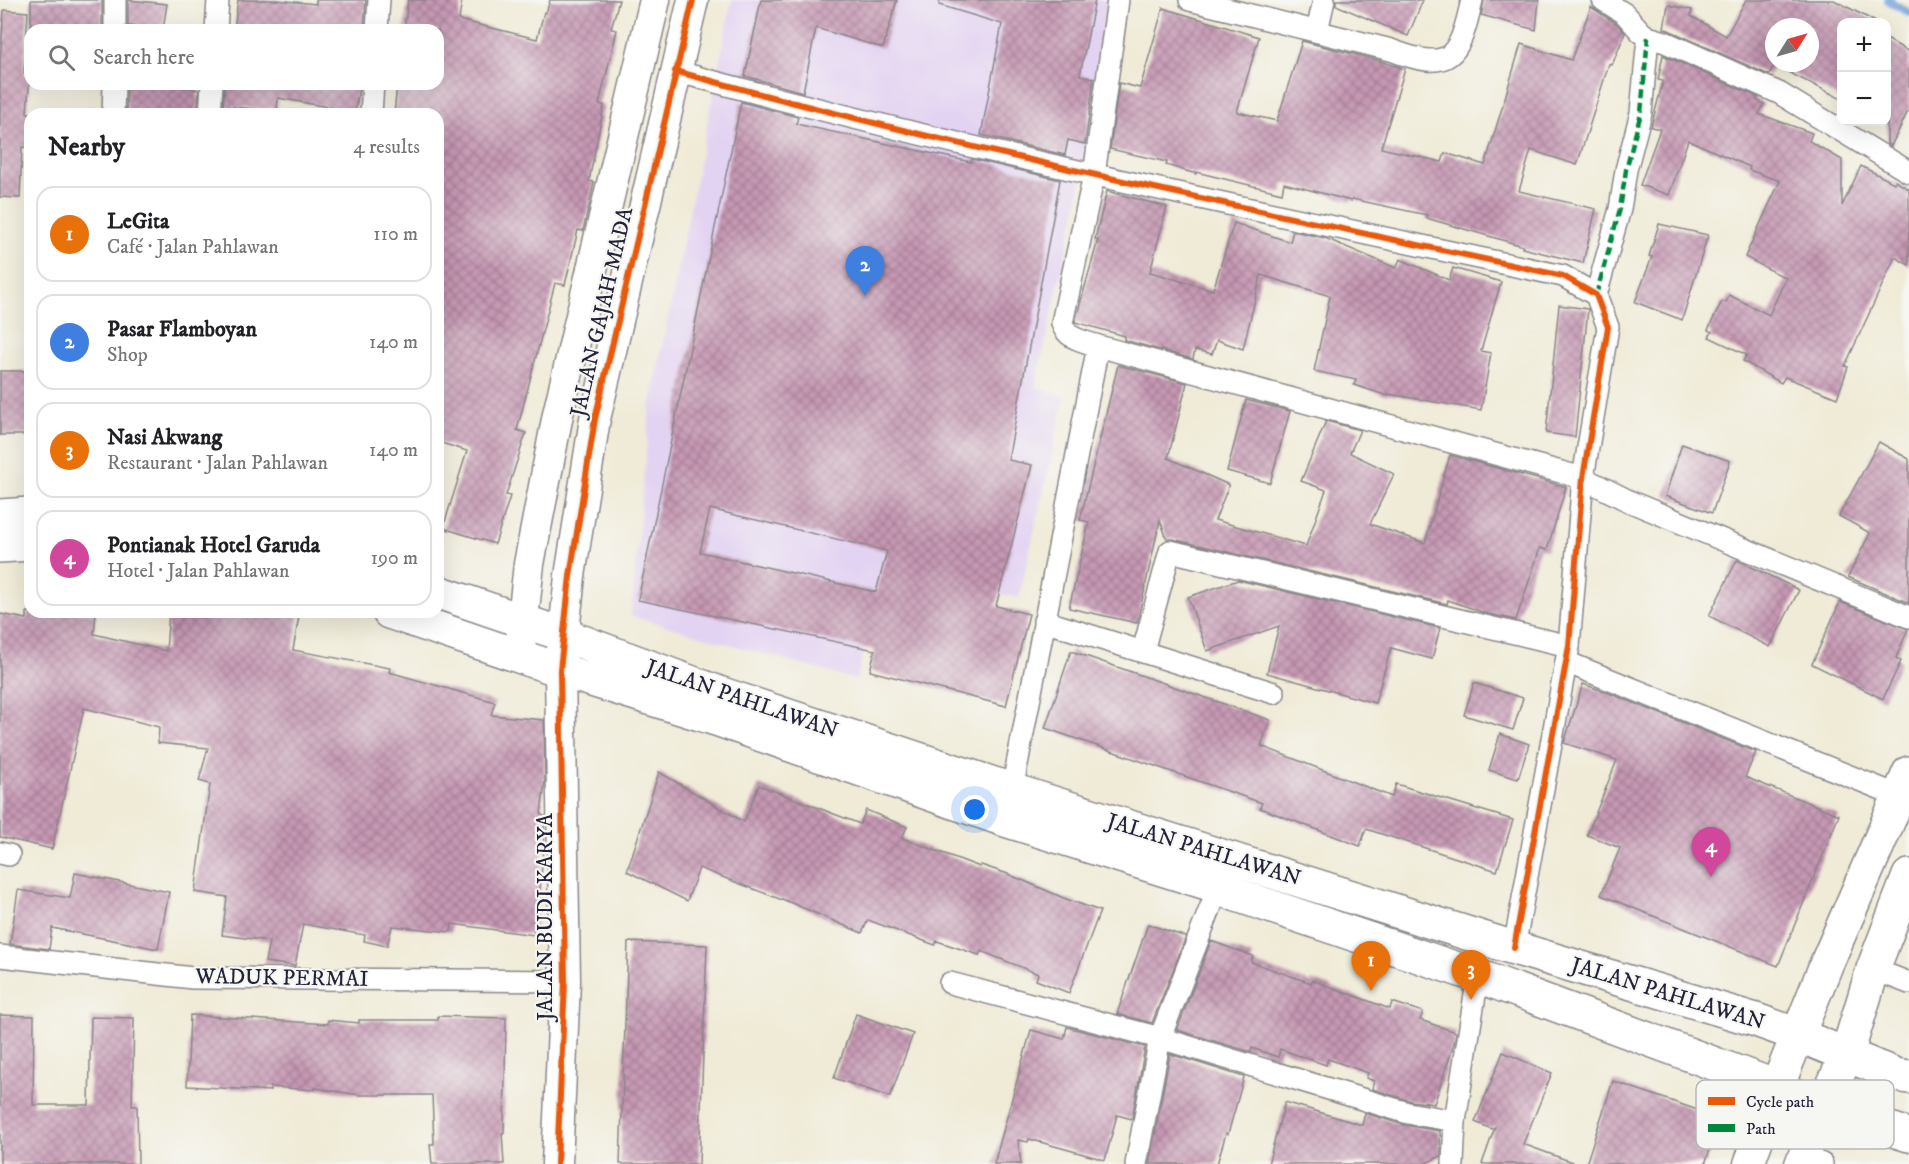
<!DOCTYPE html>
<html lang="en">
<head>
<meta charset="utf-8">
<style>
  :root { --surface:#fff; --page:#f2f2f2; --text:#202124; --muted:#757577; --line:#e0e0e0; --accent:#d93025 }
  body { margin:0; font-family:"IM FELL DW Pica",serif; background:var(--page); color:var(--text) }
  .controls { position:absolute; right:18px; top:18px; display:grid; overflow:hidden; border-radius:12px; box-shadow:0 6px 24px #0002 }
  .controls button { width:54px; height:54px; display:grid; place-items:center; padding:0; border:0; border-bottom:2px solid var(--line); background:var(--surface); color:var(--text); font:30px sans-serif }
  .compass { position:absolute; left:1765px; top:18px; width:54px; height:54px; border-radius:50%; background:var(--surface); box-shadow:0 6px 24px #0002; rotate:53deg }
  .you { position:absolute; left:975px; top:810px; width:21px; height:21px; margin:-15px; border:4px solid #fff; border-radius:50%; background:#1a73e8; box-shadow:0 0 0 9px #1a73e833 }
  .badge { display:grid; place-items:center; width:39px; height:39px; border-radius:50%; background:var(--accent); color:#fff; font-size:20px; font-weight:700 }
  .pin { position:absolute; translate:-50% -50px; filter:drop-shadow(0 2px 3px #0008) }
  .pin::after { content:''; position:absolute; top:32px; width:21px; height:18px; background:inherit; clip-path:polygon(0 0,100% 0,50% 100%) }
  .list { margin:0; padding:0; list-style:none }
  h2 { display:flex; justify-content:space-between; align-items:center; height:78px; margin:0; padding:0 24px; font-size:26px }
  h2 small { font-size:20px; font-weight:400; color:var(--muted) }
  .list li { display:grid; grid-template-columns:39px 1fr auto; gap:18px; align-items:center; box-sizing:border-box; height:96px; margin:0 12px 12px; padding:0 12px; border:2px solid var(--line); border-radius:18px }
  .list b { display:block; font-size:22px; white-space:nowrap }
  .list p { margin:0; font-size:20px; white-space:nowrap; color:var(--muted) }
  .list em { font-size:20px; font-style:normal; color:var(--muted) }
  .icon { flex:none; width:33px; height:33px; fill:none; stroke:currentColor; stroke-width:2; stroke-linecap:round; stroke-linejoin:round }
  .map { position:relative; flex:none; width:1909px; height:1164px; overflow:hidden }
  .search { position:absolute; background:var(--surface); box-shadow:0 6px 24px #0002; left:24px; top:24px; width:420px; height:66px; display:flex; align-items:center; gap:15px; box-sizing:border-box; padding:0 21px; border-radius:18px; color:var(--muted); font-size:22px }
  .panel { position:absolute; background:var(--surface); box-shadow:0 6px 24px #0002; left:24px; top:108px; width:420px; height:510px; border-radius:18px }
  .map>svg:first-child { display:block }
  .built { fill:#e3d3f2 }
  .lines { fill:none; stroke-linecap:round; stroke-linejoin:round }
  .stream { stroke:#73a2dc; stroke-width:8 }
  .building { fill:url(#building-cross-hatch); fill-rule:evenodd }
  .street-casing { stroke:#898689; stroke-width:24 }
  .secondary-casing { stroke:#898689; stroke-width:33 }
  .highway-casing { stroke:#898689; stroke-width:36 }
  .street { stroke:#fff; stroke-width:21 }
  .secondary { stroke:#fff; stroke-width:30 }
  .highway { stroke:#fff; stroke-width:33 }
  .quiet { stroke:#00873e; stroke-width:4.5; stroke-dasharray:9 4.5; stroke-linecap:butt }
  .cycleway-casing { stroke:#f6f6f2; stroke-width:10 }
  .cycleway { stroke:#e8590c; stroke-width:6 }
  .labels { text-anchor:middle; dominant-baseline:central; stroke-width:4.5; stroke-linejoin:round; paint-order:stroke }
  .street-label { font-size:22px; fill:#22223b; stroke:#f6f6f2 }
  .key { fill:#f6f6f2; stroke:#b6b6bb; stroke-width:1.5 }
  .key-label { font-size:16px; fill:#22223b }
</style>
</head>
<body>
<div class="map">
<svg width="1909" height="1164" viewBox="0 0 1909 1164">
  <defs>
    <pattern id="building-cross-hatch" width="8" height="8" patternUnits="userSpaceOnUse" patternTransform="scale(1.5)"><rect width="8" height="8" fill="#c698b3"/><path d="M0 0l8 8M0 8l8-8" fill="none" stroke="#a07c93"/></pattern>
  </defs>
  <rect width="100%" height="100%" fill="#f6f6f2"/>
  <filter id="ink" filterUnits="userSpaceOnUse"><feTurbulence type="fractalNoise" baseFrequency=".0167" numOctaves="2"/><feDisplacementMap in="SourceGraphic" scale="12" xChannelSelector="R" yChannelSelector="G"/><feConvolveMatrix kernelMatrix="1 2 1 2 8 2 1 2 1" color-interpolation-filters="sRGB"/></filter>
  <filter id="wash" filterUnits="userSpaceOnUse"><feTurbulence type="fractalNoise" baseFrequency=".008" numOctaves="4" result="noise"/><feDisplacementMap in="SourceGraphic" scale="24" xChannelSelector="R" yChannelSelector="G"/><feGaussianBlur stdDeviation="1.35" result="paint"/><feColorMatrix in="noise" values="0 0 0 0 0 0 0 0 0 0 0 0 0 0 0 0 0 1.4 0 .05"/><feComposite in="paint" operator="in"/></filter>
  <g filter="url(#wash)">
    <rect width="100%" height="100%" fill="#f0ebd7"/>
    <path class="built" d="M732,0H1107L1077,205L1035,387L1065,397L1019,598L884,567L856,680L631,616L650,407Z"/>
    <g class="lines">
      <path class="stream" d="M1888,0L1909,13"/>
    </g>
    <g id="blocks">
      <g class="building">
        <rect x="31" y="0" width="71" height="30"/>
        <path d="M128,0L167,4L163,30L128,26Z"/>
        <path d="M238,0H276L316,4V0H366L364,30H234Z"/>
        <path d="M408,0H462L459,20L537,39L544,12L546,13L550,0H619L611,29L617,30L599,104L604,105L589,181L594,182L589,205L583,231L578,230L565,285L555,283L517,430L526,433L506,495L510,496L495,544L443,528L467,451L438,442V114H394L397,84H438V30H404Z"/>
        <path d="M761,0H897L883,48L816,28L803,92L745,76Z"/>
        <path d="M940,0H1095L1080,75L1094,78L1085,144L1068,140L1065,155L981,135L1002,24L939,5Z"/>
        <path d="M1336,0H1423L1408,36L1336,5Z"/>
        <path d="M1484,0H1539L1536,30L1481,15Z"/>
        <path d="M1746,0H1834L1876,22H1842V99L1774,65L1769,75L1664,28L1668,5L1692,10L1691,16L1726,36ZM1774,27H1810V63H1774Z"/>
        <path d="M1591,7L1617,24L1625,33L1612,65L1609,64L1577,165L1531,150L1519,191L1596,209L1583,263L1522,248L1523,246L1426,218L1427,215L1352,199L1351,201L1284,183L1282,193L1196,172V174L1166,165L1167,162L1110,149L1119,83L1140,88L1163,8L1259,37L1237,112L1277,121L1302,41L1377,60L1405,69L1381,148L1442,162L1445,153L1485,165L1521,44L1571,60Z"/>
        <path d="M4,10L28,12L24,74H30L27,113H30V148L22,147L20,198L0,197V61Z"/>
        <path d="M1887,39L1909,52V109L1891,146L1887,143Z"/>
        <path d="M1663,55L1758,97L1756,100L1764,104L1759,114L1812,133L1809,141L1842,160V206L1861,166L1894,183L1895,181L1909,189V265L1895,257L1845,366L1848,367L1837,398L1785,377L1781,383L1743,361L1747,355L1709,337L1712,332L1708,330L1722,301L1726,303L1729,295L1769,315L1786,278L1745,257L1780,181L1749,170L1750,167L1688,140L1669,195L1640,185L1660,129L1651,127L1663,81L1658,80Z"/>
        <path d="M127,84H171L199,90L197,114H126Z"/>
        <path d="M225,84H360L355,112L278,98L277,111L223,106Z"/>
        <path d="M741,102L798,117L796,124L971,162L972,159L1060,180L1008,460L1032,465L996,606L1029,614L1006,706L870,671L875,650L638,600ZM710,509L887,551L876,592L700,552Z"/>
        <path d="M1107,191L1167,207L1150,272L1213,290L1234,223L1290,242L1293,231L1325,238L1396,268L1400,259L1449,280L1453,268L1501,282L1481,351L1491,353L1481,410L1388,394V396L1354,385L1356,380L1314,371L1330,296L1261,275L1243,349L1217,340L1212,354L1195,350L1193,359L1124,340L1125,336L1075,322L1098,240L1095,239Z"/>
        <path d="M1659,224L1708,235L1682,320L1635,302L1652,257L1649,256Z"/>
        <path d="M1559,305L1588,309L1575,437L1546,433Z"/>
        <path d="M1118,365L1187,383L1168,458L1229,485L1215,520L1306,546L1326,490L1301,481L1326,421L1360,430L1350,453L1394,474L1370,524L1425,543L1450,455L1566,487L1547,550L1540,548L1516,620L1485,613L1448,600L1447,604L1173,539H1167L1160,520L1137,623L1069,608L1089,522L1080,520Z"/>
        <rect x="0" y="371" width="30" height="64"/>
        <path d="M1246,400L1290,411L1270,483L1227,471Z"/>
        <path d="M1879,442L1909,459V603L1848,577L1870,533L1839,516Z"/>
        <path d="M1682,444L1730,461L1712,513L1665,496Z"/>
        <path d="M1737,560L1799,590L1770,647L1709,616Z"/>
        <path d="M1238,580L1440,628L1432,659L1391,648L1375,703L1267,673L1279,626L1207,651L1188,597Z"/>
        <path d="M1840,602L1908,629L1896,658L1901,661L1883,699L1812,664Z"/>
        <path d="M27,612H96L94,634L166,651L169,612H277L299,616L293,650L390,668L389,672L495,702L491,715L544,720L545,780L541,815L545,816L541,880L534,935L452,924L451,932L392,926L387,946L364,941L365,935L303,924L295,966L265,962L269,941L222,935L227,897L195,892L210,784L199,781L208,748L158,743L159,727L84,708L52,849L0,837V614L27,619Z"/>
        <path d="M1071,651L1270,720L1261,746L1392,797L1396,784L1513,820L1497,871L1366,829L1360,846L1260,808L1262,803L1045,728Z"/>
        <path d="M1474,683L1523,698L1513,730L1464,715Z"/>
        <path d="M1583,684L1606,692L1756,752L1745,777L1839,815L1778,966L1601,895L1620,848L1587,835L1617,760L1564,743Z"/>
        <path d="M1500,734L1529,744L1518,779L1489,770Z"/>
        <path d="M659,772L744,822L759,785L860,824L866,810L907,827L902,838L980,867L981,865L1008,874L1066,899L1100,911L1069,993L1036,980L1038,974L981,951L979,955L937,941L935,945L868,920L862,933L782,899V900L699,868L687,901L627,871Z"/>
        <path d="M75,873L169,892L158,949L52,928L49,949L10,944L18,890L70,898Z"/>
        <path d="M1148,924L1186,937L1152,1023L1117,1014Z"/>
        <path d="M1211,941L1253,956L1251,962L1311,983L1312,980L1390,1009L1392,1002L1423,1012L1420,1020L1456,1032L1454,1044L1434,1104L1424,1101L1426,1103L1411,1101L1372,1089L1374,1081L1366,1078L1368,1073L1328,1059L1326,1065L1280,1049L1278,1057L1252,1048L1251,1052L1177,1030Z"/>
        <path d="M628,942L707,945L699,1164H620Z"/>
        <path d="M856,1014L913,1034L890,1097L834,1078Z"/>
        <path d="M0,1015L34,1016L33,1105H89L91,1017L134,1018L132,1106H137L138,1164H0Z"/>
        <path d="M190,1015L328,1024V1020L359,1023V1020H438V1016L506,1018L504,1133H502L504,1164H432L430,1144H434L432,1095H360L315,1088V1090L270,1087V1091L187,1086Z"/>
        <path d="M1067,1027L1145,1047L1132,1119L1117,1115L1105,1160L1029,1139L1028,1142L1018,1140L1021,1164H994L1031,1030L1064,1039Z"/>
        <path d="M1503,1052L1552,1073L1523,1144L1572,1162L1571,1164H1482L1495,1127L1492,1129L1475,1122Z"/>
        <path d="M1170,1054L1244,1077L1228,1134L1226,1133L1217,1164H1149Z"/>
        <path d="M1613,1081L1721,1118L1705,1164H1586Z"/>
        <path d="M1285,1102L1362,1125L1365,1113L1404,1125L1440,1131L1441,1156L1424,1164H1268Z"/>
      </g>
    </g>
  </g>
  <g filter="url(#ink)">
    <use href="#blocks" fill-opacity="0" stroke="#898689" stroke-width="1.5"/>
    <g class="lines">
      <g class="street-casing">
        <g id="street">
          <path d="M1190,0L1391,50C1451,73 1459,58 1472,0"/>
          <path d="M1603,0L1625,14L1641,32L1648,37L1665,42L1779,93L1909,172"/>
          <path d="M115,30V0"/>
          <path d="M216,30L218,0"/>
          <path d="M377,30L379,0"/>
          <path d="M1317,31L1324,0"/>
          <path d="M675,71C968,152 1266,212 1563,276L1596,295L1608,327L1583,478L1569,646L1514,948"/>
          <path d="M113,114L114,84"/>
          <path d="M210,114L212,84"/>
          <path d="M371,114L373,84"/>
          <path d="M1596,295L1620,209L1626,170L1641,113L1648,37"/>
          <path d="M1098,346L1583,478L1631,502L1909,617"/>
          <path d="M1044,621L1274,693"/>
          <path d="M1143,651L1170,551L1569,646"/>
          <path d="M1566,662L1899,796"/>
          <path d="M1012,790L1098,346C1084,341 1066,339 1062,323L1094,175L1118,0"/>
          <path d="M0,853L9,855"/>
          <path d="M0,956L193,978L565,981"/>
          <path d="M1873,969L1909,983"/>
          <path d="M950,983L1160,1038L1408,1113L1455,1121L1478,976"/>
          <path d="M1804,1157L1822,1164"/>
          <path d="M1136,1164L1160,1038L1218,888"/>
          <path d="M1453,1164L1455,1121"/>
        </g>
      </g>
      <g class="secondary-casing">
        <g id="secondary">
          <path d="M520,646L529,564L558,414L655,0"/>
          <path d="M557,1164L565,981L560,670L570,576L595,419L693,0"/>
          <path d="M1749,1164L1777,1087"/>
          <path d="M1800,1164L1823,1108"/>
        </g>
      </g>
      <g class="highway-casing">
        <g id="highway">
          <path d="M0,516L30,514"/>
          <path d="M0,546L30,544"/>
          <path d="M438,592L564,635L722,694L1012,790L1514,948L1756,1020L1798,1035L1896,1075L1909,1077"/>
          <path d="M389,612L560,670L716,719L1002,819L1210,884L1237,895L1478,976L1777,1087L1823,1108L1909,1135"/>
          <path d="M1777,1087L1826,965L1909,773"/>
          <path d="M1823,1108L1847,1054L1873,969L1909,876"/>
        </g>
      </g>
      <use href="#street" class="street"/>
      <use href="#secondary" class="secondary"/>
      <use href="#highway" class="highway"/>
      <path class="quiet" d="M1596,295L1620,209L1626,170L1641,113L1648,37"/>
      <g class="cycleway-casing">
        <g id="cycleway">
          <path d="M675,71C968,152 1266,212 1563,276L1596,295L1608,327L1583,478L1569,646L1514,948"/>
          <path d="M557,1164L565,981L560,670L570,576L595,419L693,0"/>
        </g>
      </g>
      <use href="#cycleway" class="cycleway"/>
    </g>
  </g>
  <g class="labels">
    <g class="street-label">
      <text transform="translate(602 312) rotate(-77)">JALAN GAJAH MADA</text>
      <text transform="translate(742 699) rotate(19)">JALAN PAHLAWAN</text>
      <text transform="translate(1204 850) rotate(17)">JALAN PAHLAWAN</text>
      <text transform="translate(545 917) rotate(-90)">JALAN BUDI KARYA</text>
      <text transform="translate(282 978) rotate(1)">WADUK PERMAI</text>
      <text transform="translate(1668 994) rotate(17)">JALAN PAHLAWAN</text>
    </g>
  </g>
  <rect x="1696" y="1080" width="198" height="69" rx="9" class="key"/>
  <rect x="1708" y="1097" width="27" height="8" fill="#e8590c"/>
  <rect x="1708" y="1124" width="27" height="8" fill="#00873e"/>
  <g class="key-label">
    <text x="1746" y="1107">Cycle path</text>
    <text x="1746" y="1134">Path</text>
  </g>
</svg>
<div class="controls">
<button>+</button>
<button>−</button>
</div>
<svg class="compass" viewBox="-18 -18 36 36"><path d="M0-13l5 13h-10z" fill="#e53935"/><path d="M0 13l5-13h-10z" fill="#757577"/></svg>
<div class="you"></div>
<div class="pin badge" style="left:1371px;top:991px;background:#e8710a">1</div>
<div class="pin badge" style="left:865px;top:296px;background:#3f7fe0">2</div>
<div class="pin badge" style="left:1471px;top:1000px;background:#e8710a">3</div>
<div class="pin badge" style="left:1711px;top:877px;background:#d1479c">4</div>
<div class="search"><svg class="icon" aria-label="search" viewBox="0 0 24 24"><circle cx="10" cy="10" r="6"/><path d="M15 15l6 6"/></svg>Search here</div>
<section class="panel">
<h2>Nearby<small>4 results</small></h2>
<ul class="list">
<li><span class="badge" style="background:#e8710a">1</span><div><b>LeGita</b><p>Café · Jalan Pahlawan</p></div><em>110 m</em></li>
<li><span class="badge" style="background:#3f7fe0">2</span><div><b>Pasar Flamboyan</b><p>Shop</p></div><em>140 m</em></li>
<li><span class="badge" style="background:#e8710a">3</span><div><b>Nasi Akwang</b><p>Restaurant · Jalan Pahlawan</p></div><em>140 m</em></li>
<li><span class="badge" style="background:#d1479c">4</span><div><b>Pontianak Hotel Garuda</b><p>Hotel · Jalan Pahlawan</p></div><em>190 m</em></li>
</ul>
</section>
</div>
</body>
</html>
